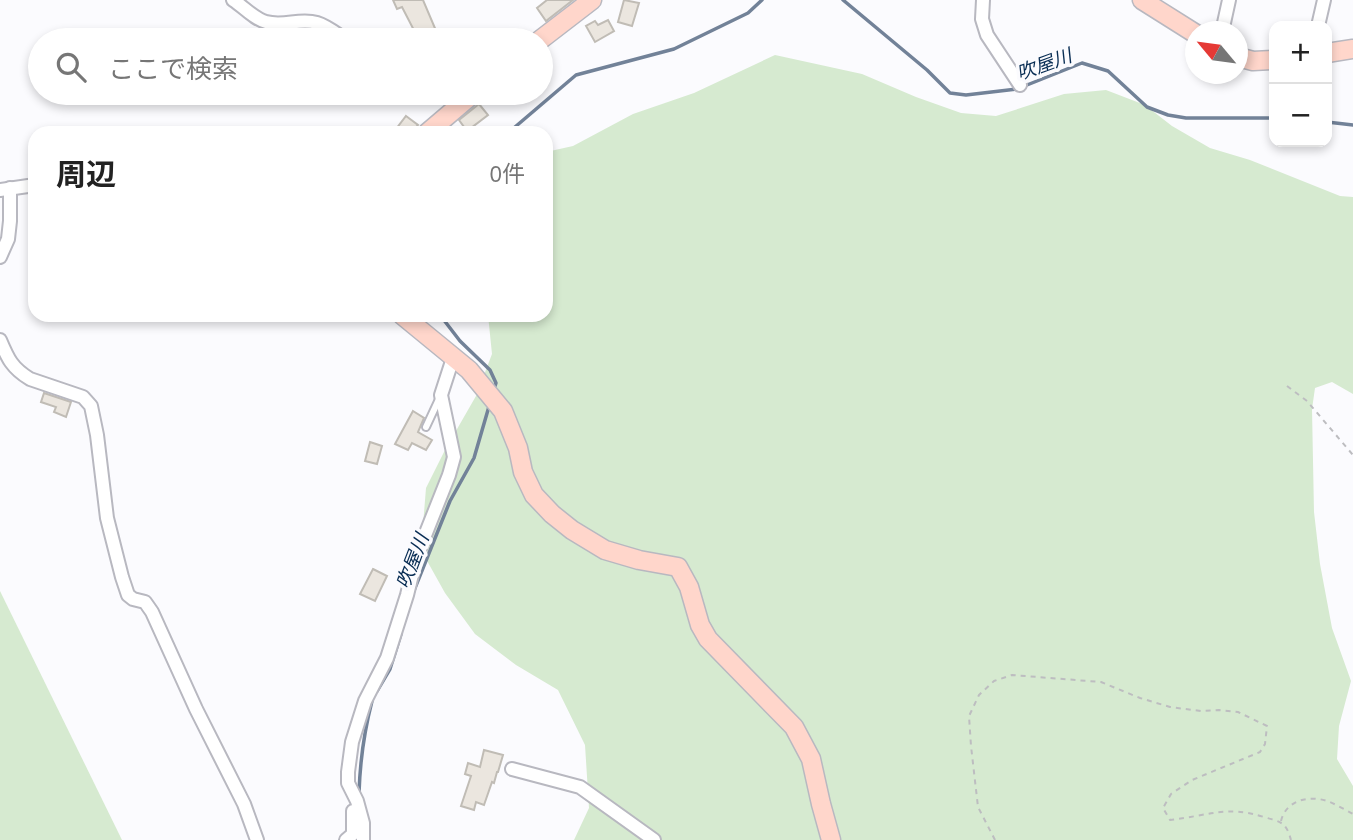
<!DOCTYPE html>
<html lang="ja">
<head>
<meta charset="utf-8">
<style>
  :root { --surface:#fff; --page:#f6f6f6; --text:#222; --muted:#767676; --line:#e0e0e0 }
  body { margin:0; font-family:"PT Sans","Noto Sans JP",sans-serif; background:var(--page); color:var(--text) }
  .controls { position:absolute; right:21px; top:21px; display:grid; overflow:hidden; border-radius:14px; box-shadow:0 4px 10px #0003 }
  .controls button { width:63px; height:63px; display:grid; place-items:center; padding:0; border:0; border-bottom:2px solid var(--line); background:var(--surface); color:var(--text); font:35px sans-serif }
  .compass { position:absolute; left:1185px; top:21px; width:63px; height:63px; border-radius:50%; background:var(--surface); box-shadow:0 4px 10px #0003; rotate:299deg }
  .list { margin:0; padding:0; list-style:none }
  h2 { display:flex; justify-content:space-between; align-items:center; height:91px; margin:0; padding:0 28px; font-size:30px }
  h2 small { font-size:23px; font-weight:400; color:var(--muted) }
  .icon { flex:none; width:38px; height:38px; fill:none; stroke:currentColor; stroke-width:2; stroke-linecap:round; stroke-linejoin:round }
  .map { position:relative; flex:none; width:1353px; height:840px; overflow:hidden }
  .search { position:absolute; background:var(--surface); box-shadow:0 4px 10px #0003; left:28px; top:28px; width:525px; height:77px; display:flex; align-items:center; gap:18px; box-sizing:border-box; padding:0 24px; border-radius:38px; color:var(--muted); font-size:26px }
  .panel { position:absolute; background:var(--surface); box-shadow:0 4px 10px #0003; left:28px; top:126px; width:525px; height:196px; border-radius:21px }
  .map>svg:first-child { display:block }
  .green { fill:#d6ead0 }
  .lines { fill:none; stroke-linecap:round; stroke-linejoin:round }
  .stream { stroke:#728298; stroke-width:3.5 }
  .building { fill:#ebe6df; stroke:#c0bcb5; stroke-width:2 }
  .lane-casing { stroke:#b8b8c0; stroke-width:10 }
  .street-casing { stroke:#b8b8c0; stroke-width:16 }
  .secondary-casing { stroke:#b8b8c0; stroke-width:21 }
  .path { stroke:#bdbdc0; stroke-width:2; stroke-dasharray:5 5; stroke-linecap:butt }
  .lane { stroke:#fff; stroke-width:6 }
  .street { stroke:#fff; stroke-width:12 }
  .secondary { stroke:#ffd6cb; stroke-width:18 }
  .labels { text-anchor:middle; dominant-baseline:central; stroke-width:7; stroke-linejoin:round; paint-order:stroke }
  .water-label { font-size:19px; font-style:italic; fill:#072c53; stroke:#fbfbfe }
</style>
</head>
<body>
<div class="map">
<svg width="1353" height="840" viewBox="0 0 1353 840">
  <rect width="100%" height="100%" fill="#fbfbfe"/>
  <g class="green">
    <path d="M775,55L862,74L916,97L961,113L996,116L1064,94L1106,90L1145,105L1172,126L1210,148L1250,160L1340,196L1353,197V394L1332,382L1315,388L1312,409L1314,512L1320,564L1332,628L1351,681L1339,726L1337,759L1353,786V840H574L589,808L585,745L558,690L516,665L475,634L445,593L421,550L426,488L445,450L476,396L492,354L488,315H546V152L573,146L633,114L694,93Z"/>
    <path d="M0,591L122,840H0Z"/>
  </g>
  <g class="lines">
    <g class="stream">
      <path d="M843,0L927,70L950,93L966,95L1017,89L1082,63L1108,71L1147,107L1168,115L1186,118H1274"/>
      <path d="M1327,122L1353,125"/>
      <path d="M508,133L576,75L674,49L748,13L762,0"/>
      <path d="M440,315L460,341L490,370L496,383L494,389"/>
      <path d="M413,593L450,501L474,458L490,403"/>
      <path d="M377,691L390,669L401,634"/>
      <path d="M359,793C360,762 364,732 372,701"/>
    </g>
  </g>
  <g class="building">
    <path d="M393,0H423L440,40H419L402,7L397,9Z"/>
    <path d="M547,0H573L546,21L537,8Z"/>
    <path d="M624,0L639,3L632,26L618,22Z"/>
    <path d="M608,20L614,31L595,42L586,26L595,21L598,25Z"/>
    <path d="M479,104L488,115L467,131L459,120Z"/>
    <path d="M406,116L418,125L411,133H393Z"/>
    <path d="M44,393L71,402L66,417L54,412L56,407L41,402Z"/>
    <path d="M413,411L424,418L418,432L432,440L426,450L412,443L408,450L395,444Z"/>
    <path d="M370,442L382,446L377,464L365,461Z"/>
    <path d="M373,569L387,576L375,601L360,594Z"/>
    <path d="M484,750L503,755L498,772H497L494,783L492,782L484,805L476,802L474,810L461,806L471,776L465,774L468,763L480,767Z"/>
  </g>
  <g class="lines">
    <g class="lane-casing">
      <path id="lane" d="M426,427L440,397"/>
    </g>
    <g class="street-casing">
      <g id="street">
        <path d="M233,0C244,7 254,19 266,22C283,27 300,18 317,23C327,26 337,34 346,40"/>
        <path d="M983,0L982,19L987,35L1020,85"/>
        <path d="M1318,26L1324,0"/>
        <path d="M1222,32L1229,0"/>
        <path d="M0,190L35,185"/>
        <path d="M0,257L8,239L10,221V188"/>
        <path d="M0,340C8,359 12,368 30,379L83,397L91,406L97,435L107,518L122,577L128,595L133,599L145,602L152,612L196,709L244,804L257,840"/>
        <path d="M512,769L580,787L654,840"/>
        <path d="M346,840L353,834V811"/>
        <path d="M363,840V823L357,801L348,783V772L352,742L365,701L387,658L407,595L416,558L449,475L454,457L441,395L453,358"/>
      </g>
    </g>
    <g class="secondary-casing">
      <g id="secondary">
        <path d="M1142,0L1196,34"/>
        <path d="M540,40L592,0"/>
        <path d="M1327,53L1353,49"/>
        <path d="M1238,57L1253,61L1274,60"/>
        <path d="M427,133L474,93"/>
        <path d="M402,315L469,370L503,411L518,448L523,472L534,495L552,514L572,530L605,550L639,560L678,567L689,587L700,625L708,639L794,727L811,759L821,804L831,840"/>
      </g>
    </g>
    <g class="path">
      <path d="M1287,386L1307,401L1353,455"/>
      <path d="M1281,821C1286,800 1309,795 1327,801C1336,804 1345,810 1353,814"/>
      <path d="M995,840L978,807L971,746L969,716L979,695L994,681L1012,675L1101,682L1140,698L1170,707L1201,711L1219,710L1238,712L1267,726L1265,744L1260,752L1192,780L1171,794L1163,808L1170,820C1207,816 1226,805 1264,817C1281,822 1286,822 1291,840"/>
    </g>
    <use href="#lane" class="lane"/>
    <use href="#street" class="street"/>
    <use href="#secondary" class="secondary"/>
  </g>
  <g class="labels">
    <g class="water-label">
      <text transform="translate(1044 64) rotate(-20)">吹屋川</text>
      <text transform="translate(412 561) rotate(-69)">吹屋川</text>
    </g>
  </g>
</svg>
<div class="controls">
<button>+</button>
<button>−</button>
</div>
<svg class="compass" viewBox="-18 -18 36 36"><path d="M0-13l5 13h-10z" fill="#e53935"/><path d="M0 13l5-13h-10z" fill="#767676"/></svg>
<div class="search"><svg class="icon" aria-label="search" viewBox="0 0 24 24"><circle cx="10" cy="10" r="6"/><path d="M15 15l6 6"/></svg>ここで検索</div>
<section class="panel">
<h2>周辺<small>0件</small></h2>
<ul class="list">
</ul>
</section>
</div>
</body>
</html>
